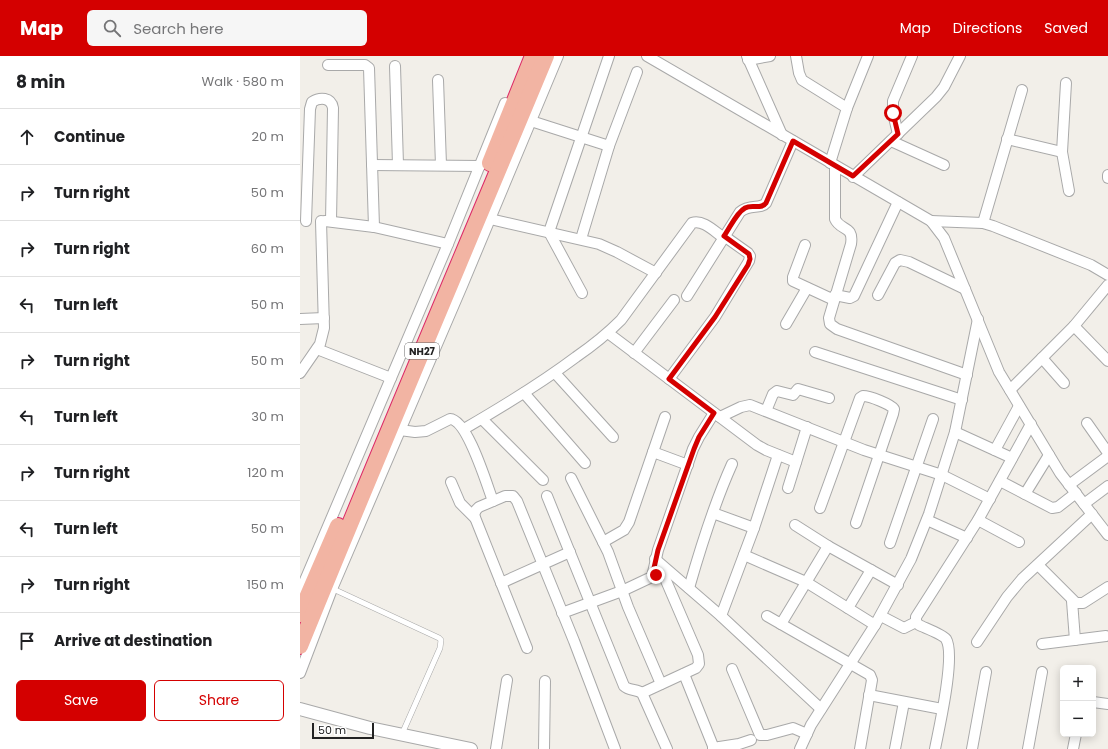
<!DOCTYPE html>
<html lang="en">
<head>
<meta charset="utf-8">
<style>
  :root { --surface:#fff; --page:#f6f6f6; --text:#202124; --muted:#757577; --line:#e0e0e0; --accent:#d40000 }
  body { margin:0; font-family:Poppins,sans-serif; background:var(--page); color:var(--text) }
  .controls { position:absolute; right:12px; bottom:12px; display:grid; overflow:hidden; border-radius:6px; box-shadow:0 2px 10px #0003 }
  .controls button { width:36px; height:36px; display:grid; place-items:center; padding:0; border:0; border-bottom:1px solid var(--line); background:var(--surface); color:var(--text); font:20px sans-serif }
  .scale { position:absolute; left:12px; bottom:10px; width:62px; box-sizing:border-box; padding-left:4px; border:2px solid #222; border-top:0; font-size:11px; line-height:14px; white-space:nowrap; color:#222; -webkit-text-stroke:3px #fff; paint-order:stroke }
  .stop { position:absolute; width:12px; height:12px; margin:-9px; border:3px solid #d40000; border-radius:50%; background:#fff }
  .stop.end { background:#d40000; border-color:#fff; box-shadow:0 1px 4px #0008 }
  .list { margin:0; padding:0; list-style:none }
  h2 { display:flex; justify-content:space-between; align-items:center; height:52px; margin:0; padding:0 16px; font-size:17px }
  h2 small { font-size:13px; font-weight:400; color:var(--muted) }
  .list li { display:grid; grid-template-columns:26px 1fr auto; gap:12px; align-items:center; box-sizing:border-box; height:56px; padding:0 16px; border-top:1px solid var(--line) }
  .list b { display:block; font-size:15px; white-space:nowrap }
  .list em { font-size:13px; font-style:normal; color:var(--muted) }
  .actions { display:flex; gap:8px; padding:12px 16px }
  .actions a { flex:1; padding:9px 0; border:1px solid var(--accent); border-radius:6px; text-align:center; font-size:14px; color:var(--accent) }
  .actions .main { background:var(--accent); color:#fff }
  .icon { flex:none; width:22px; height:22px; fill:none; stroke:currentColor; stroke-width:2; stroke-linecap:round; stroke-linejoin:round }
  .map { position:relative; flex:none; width:808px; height:693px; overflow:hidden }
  header { display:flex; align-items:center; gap:24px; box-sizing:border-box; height:56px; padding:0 20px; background:var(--accent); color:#fff }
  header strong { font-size:19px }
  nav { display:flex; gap:22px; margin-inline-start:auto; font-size:14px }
  .search { width:280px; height:36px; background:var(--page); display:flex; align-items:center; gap:10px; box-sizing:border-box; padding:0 14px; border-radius:6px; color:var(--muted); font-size:15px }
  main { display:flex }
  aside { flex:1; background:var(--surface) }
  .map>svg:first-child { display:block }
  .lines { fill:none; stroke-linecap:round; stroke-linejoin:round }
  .service-casing { stroke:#a9a9a9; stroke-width:6 }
  .minor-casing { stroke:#a9a9a9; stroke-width:12 }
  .tertiary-casing { stroke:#a9a9a9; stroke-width:14 }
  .trunk-casing { stroke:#dc2a67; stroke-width:18 }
  .service { stroke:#fff; stroke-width:5 }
  .minor { stroke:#fff; stroke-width:10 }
  .tertiary { stroke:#fff; stroke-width:12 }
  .trunk { stroke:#f2b4a3; stroke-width:16 }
  .route { stroke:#d40000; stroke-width:5 }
  .labels { text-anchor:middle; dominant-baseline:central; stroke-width:3.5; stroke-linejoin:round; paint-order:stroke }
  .shield { fill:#fff; stroke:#646464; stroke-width:1 }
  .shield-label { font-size:10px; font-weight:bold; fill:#222 }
</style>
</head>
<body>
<header>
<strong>Map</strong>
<div class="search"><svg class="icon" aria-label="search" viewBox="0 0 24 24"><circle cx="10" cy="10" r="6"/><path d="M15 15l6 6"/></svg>Search here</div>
<nav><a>Map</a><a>Directions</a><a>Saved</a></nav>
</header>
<main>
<aside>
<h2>8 min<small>Walk · 580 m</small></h2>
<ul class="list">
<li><svg class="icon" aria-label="ahead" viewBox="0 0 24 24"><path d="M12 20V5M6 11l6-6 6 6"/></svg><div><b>Continue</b></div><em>20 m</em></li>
<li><svg class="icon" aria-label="right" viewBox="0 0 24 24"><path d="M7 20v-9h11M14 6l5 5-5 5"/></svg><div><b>Turn right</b></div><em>50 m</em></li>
<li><svg class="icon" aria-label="right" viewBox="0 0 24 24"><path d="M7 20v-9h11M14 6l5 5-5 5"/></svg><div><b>Turn right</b></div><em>60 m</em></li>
<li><svg class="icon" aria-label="left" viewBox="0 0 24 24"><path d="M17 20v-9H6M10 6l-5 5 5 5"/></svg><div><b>Turn left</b></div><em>50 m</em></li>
<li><svg class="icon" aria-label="right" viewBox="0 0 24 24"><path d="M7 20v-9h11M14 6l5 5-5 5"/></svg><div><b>Turn right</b></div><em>50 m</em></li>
<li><svg class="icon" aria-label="left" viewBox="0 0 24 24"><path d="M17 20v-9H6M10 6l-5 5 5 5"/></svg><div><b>Turn left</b></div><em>30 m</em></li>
<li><svg class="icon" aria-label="right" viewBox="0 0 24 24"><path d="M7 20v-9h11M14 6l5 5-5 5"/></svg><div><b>Turn right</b></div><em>120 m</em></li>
<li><svg class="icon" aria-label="left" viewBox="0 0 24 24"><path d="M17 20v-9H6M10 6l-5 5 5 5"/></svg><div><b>Turn left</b></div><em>50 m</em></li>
<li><svg class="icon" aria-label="right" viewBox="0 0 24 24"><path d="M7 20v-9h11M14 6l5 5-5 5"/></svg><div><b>Turn right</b></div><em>150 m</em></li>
<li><svg class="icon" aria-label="arrive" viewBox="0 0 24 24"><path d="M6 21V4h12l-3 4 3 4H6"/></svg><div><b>Arrive at destination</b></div></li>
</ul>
<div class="actions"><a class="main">Save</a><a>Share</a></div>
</aside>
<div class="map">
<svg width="808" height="693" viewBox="0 0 808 693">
  <rect width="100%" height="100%" fill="#f2efe9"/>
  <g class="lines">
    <g class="service-casing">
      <path id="service" d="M31,532L139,582L141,584L140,592L102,678"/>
    </g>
    <g class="minor-casing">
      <g id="minor">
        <path d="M347,0L631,165L644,182L699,316L760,417L808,479"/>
        <path d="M447,0L482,79"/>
        <path d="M496,0L499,17L502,24L547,52"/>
        <path d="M448,4L470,0"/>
        <path d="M28,9H65L69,12L74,171"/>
        <path d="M95,10L98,109"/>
        <path d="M138,24L141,109"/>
        <path d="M766,27L762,96L769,135"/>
        <path d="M231,65L309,90"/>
        <path d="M598,78L593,57V45L612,0"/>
        <path d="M707,83L762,96"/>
        <path d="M591,85L644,109"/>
        <path d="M530,107L547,52L568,0"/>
        <path d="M72,109L180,110"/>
        <path d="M535,110V163C540,175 554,169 551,188L529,262L530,268L537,273L667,319"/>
        <path d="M808,119V122"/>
        <path d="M553,121L636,41L644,31L660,0"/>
        <path d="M190,163L299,188L317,196L356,217"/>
        <path d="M6,165L10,53L12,46C20,41 31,41 33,52L31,165"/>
        <path d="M25,165L74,171L148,188"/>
        <path d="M631,165L683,167L693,170L791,209L808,219"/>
        <path d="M683,167L722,34"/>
        <path d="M281,183L309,90L337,16"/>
        <path d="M505,189L493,221V225L534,244"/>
        <path d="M282,237L249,176L309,0"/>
        <path d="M535,239L550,242L554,240L598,146"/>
        <path d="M578,239L595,207L600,204L609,206L665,233"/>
        <path d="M387,240L440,156C450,147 460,154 466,147L493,85"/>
        <path d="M0,263L24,262"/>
        <path d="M486,268L507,232"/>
        <path d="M774,270L808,305"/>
        <path d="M308,277L457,389L466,394L496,406"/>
        <path d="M17,293L91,322"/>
        <path d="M515,296L662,344"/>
        <path d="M334,297L374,244"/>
        <path d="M742,302L764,327"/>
        <path d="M0,317L20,288L24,272L21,165"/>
        <path d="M255,317L313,381"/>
        <path d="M369,323L415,261L449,205L450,200L448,197L424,180"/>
        <path d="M710,334L774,270L808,229"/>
        <path d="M224,337L285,407"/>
        <path d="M466,355L473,338L477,335L493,339L498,333L529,342"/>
        <path d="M420,361L441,351L450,349L564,394L642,419L690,443"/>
        <path d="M182,363L243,424"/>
        <path d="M787,367L808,397"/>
        <path d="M164,373C202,351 240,328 276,301C292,290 307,278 321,264L392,167C403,163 415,176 424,182"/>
        <path d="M100,374L115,376L126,375L150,363C168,364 187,430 193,445"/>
        <path d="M655,376L712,402"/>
        <path d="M695,394L719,350"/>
        <path d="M353,396L388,409"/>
        <path d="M271,422L308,496L328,551L361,628"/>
        <path d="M700,425L752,452L758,451L776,437"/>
        <path d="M151,426L160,447L175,462"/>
        <path d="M769,429L808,400"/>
        <path d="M488,432L507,371"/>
        <path d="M725,438L749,399"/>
        <path d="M247,440L324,630C329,635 337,633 342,637L367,693"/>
        <path d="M784,448L808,430"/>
        <path d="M520,452L560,342L563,340C570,340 590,348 594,353L593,358L556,467"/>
        <path d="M413,457L454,472"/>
        <path d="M627,464L667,482"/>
        <path d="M678,464L719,486"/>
        <path d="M495,469L528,490L598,529"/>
        <path d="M303,486L324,474L329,466L365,361"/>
        <path d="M590,487L633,363"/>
        <path d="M444,499L506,526L575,569"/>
        <path d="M355,503L421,560L521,653"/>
        <path d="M738,509L776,547H783L808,531"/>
        <path d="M352,521L358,494L393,393L399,381L414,357"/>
        <path d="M201,527L270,496"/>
        <path d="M389,532C401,490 414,448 432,408"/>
        <path d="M0,536L148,188L205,47"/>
        <path d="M772,545L775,584"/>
        <path d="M548,552L571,514"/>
        <path d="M262,557L322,535L356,519L360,518L364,520L398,599L399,608L396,612L342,637"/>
        <path d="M421,560L454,472L478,399"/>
        <path d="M467,560L570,619L572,624L560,693"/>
        <path d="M581,560L604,572L616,566"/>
        <path d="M481,568L528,490"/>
        <path d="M677,586L707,541L722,523L792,458"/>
        <path d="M742,588L806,580"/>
        <path d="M227,592L174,459L176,454L179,451L205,440H213L217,445L274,585L315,693"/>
        <path d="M432,613L460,679H467L493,672L507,678"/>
        <path d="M0,617L32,533L162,230L258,0"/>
        <path d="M384,618L413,690V693"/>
        <path d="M569,639L642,653"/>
        <path d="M793,646L808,648"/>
        <path d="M413,692L439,688L451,684"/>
        <path d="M196,693L207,624"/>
        <path d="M244,693L245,625"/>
        <path d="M500,693L511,669L575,569L611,503L629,458L655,376L678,263"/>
        <path d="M595,693L604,646"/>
        <path d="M635,693C639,672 656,599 646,583C642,578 625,572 619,569L616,566V561L678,464L731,368"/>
        <path d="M672,693L686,616"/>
        <path d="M728,693L742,616"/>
        <path d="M773,693L776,678"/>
      </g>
    </g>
    <g class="tertiary-casing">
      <path id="tertiary" d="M0,653L70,672L171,693"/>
    </g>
    <g class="trunk-casing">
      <g id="trunk">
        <path d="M190,107L233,0"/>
        <path d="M0,558L38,470"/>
        <path d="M0,590C80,393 164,197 246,0"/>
      </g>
    </g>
    <use href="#service" class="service"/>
    <use href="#minor" class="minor"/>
    <use href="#tertiary" class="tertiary"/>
    <use href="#trunk" class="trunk"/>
  </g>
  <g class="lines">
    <path class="route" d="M356,519L352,521L358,494L394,393L399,381L414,357L369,323L415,261L448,209L450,203L449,198L424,180C430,172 436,157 445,152C452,148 461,154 466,147L493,85L553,120L598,78L593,57"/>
  </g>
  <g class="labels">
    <rect class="shield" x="105" y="287" width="34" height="16" rx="3"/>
    <g class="shield-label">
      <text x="122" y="295">NH27</text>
    </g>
  </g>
</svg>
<div class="controls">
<button>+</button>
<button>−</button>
</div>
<div class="scale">50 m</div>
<div class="stop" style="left:593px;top:57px"></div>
<div class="stop end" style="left:356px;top:519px"></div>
</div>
</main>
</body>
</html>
